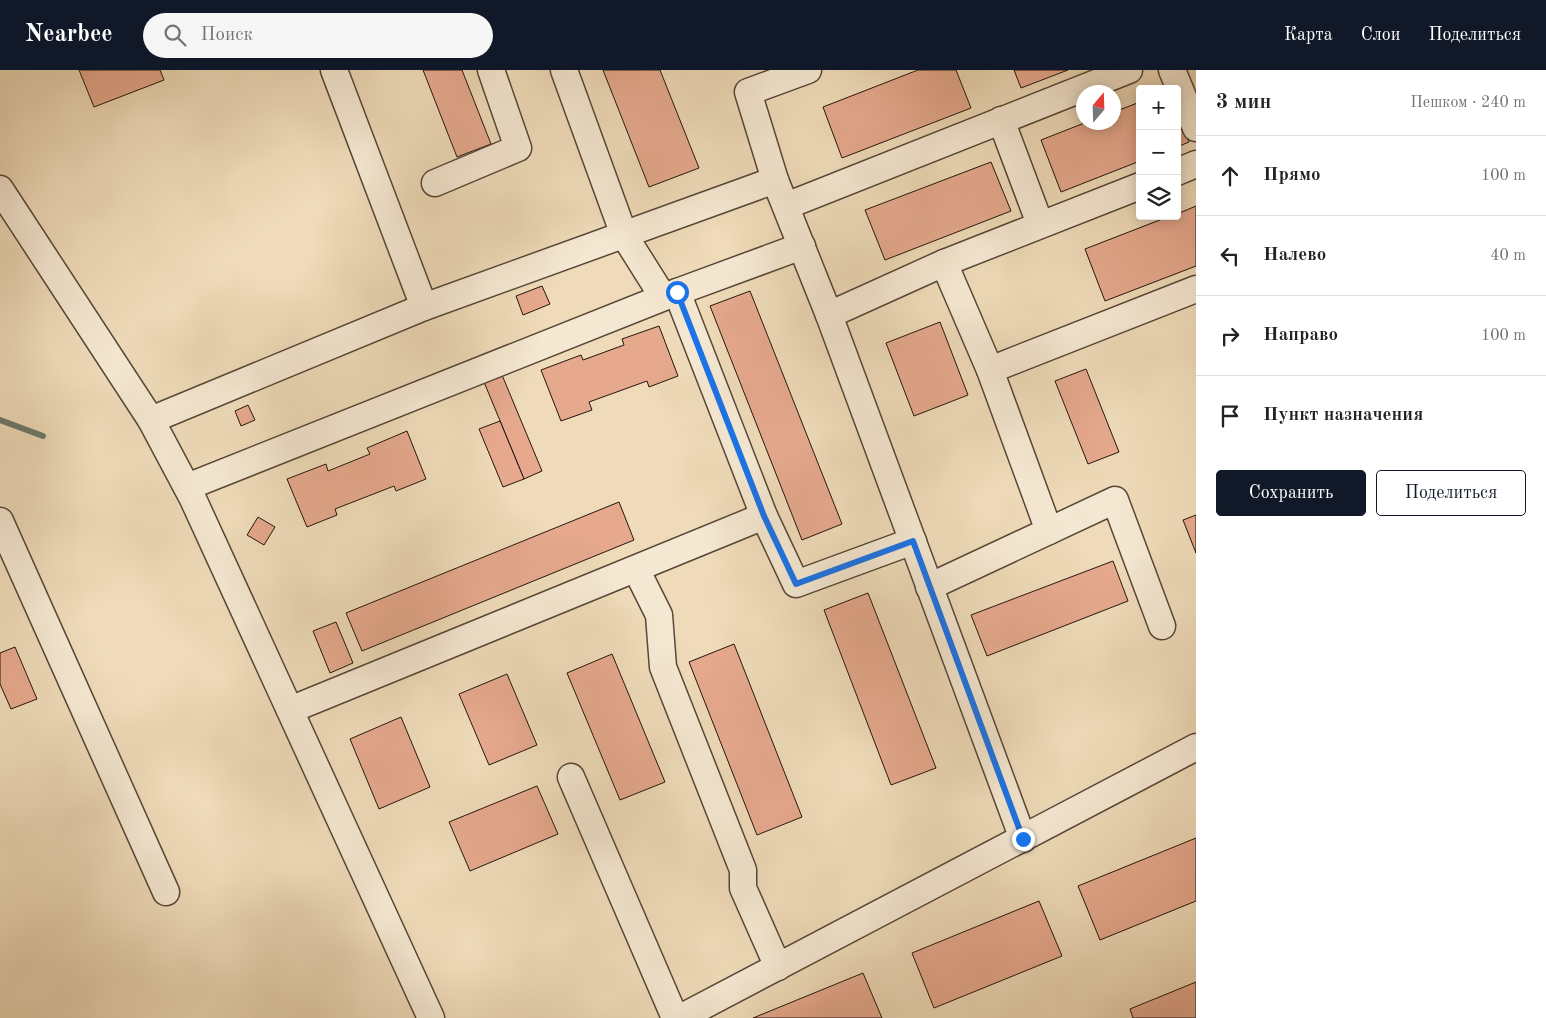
<!DOCTYPE html>
<html lang="ru">
<head>
<meta charset="utf-8">
<style>
  :root { --surface:#fff; --page:#f6f6f6; --text:#222; --muted:#767676; --line:#e0e0e0; --accent:#111827 }
  body { margin:0; font-family:"Old Standard TT",serif; background:var(--page); color:var(--text) }
  .controls { position:absolute; right:15px; top:15px; display:grid; overflow:hidden; border-radius:5px; box-shadow:0 2px 12px #0003 }
  .controls button { width:45px; height:45px; display:grid; place-items:center; padding:0; border:0; border-bottom:1px solid var(--line); background:var(--surface); color:var(--text); font:25px sans-serif }
  .compass { position:absolute; left:1076px; top:15px; width:45px; height:45px; border-radius:50%; background:var(--surface); box-shadow:0 2px 12px #0003; rotate:19deg }
  .stop { position:absolute; width:15px; height:15px; margin:-11px; border:4px solid #1a73e8; border-radius:50%; background:#fff }
  .stop.end { background:#1a73e8; border-color:#fff; box-shadow:0 1px 5px #0008 }
  .list { margin:0; padding:0; list-style:none }
  h2 { display:flex; justify-content:space-between; align-items:center; height:65px; margin:0; padding:0 20px; font-size:21px }
  h2 small { font-size:16px; font-weight:400; color:var(--muted) }
  .list li { display:grid; grid-template-columns:32px 1fr auto; gap:15px; align-items:center; box-sizing:border-box; height:80px; padding:0 20px; border-top:1px solid var(--line) }
  .list b { display:block; font-size:19px; white-space:nowrap }
  .list em { font-size:16px; font-style:normal; color:var(--muted) }
  .actions { display:flex; gap:10px; padding:15px 20px }
  .actions a { flex:1; padding:11px 0; border:1px solid var(--accent); border-radius:5px; text-align:center; font-size:18px; color:var(--accent) }
  .actions .main { background:var(--accent); color:#fff }
  .icon { flex:none; width:28px; height:28px; fill:none; stroke:currentColor; stroke-width:2; stroke-linecap:round; stroke-linejoin:round }
  .map { position:relative; flex:none; width:1196px; height:948px; overflow:hidden }
  header { display:flex; align-items:center; gap:30px; box-sizing:border-box; height:70px; padding:0 25px; background:var(--accent); color:#fff }
  header strong { font-size:24px }
  nav { display:flex; gap:28px; margin-inline-start:auto; font-size:18px }
  .search { width:350px; height:45px; background:var(--page); display:flex; align-items:center; gap:12px; box-sizing:border-box; padding:0 18px; border-radius:28px; color:var(--muted); font-size:19px }
  main { display:flex }
  aside { flex:1; background:var(--surface) }
  .map>svg:first-child { display:block }
  .lines { fill:none; stroke-linecap:round; stroke-linejoin:round }
  .stream { stroke:#6a796b; stroke-width:6 }
  .building { fill:#e6a98e; stroke:#23160c }
  .minor-casing { stroke:#564737; stroke-width:29 }
  .minor { stroke:#f5e8d2; stroke-width:26 }
  .route { stroke:#1a73e8; stroke-width:6 }
</style>
</head>
<body>
<header>
<strong>Nearbee</strong>
<div class="search"><svg class="icon" aria-label="search" viewBox="0 0 24 24"><circle cx="10" cy="10" r="6"/><path d="M15 15l6 6"/></svg>Поиск</div>
<nav><a>Карта</a><a>Слои</a><a>Поделиться</a></nav>
</header>
<main>
<div class="map">
<svg width="1196" height="948" viewBox="0 0 1196 948">
  <rect width="100%" height="100%" fill="#efdbb9"/>
  <filter id="stains"><feTurbulence type="fractalNoise" baseFrequency=".004" numOctaves="4"/><feColorMatrix values="0 0 0 0 .2 0 0 0 0 .09 0 0 0 0 .02 0 0 0 .5 -.17"/></filter>
  <radialGradient id="worn" r=".72"><stop offset=".6" stop-color="#630" stop-opacity="0"/><stop offset="1" stop-color="#630" stop-opacity=".3"/></radialGradient>
  <g class="lines">
    <path class="stream" d="M0,350L43,366"/>
  </g>
  <g class="building">
    <path d="M79,0H160L164,10L94,37Z"/>
    <path d="M423,0H462L491,74L457,87Z"/>
    <path d="M603,0H660L699,98L649,117Z"/>
    <path d="M918,0H956L971,38L842,88L823,37Z"/>
    <path d="M1014,0H1068L1021,18Z"/>
    <path d="M1140,32V91L1061,122L1041,70L1087,52H1114V42Z"/>
    <path d="M1177,42L1189,72L1177,77Z"/>
    <path d="M991,92L1011,141L885,190L865,140Z"/>
    <path d="M1196,136V196L1105,231L1085,179L1170,146H1177V144Z"/>
    <path d="M542,216L550,234L523,245L516,226Z"/>
    <path d="M750,221L842,454L802,470L710,236Z"/>
    <path d="M940,252L968,325L914,346L886,273Z"/>
    <path d="M659,256L678,306L649,317L647,311L589,332L592,340L561,351L541,300L581,285L583,290L624,275L622,269Z"/>
    <path d="M1086,299L1119,382L1088,394L1055,311Z"/>
    <path d="M502,305L542,401L524,409L484,312Z"/>
    <path d="M248,335L255,350L241,356L235,341Z"/>
    <path d="M500,351L524,409L503,417L479,359Z"/>
    <path d="M407,361L426,409L396,421L394,416L335,439L337,445L307,457L287,409L326,394L328,401L370,384L367,378Z"/>
    <path d="M619,432L634,470L362,581L346,543Z"/>
    <path d="M1196,445V483L1183,450Z"/>
    <path d="M258,447L275,457L264,475L247,465Z"/>
    <path d="M1113,491L1128,531L987,586L971,545Z"/>
    <path d="M868,523L936,698L891,715L824,540Z"/>
    <path d="M336,552L353,593L330,603L313,561Z"/>
    <path d="M734,574L802,747L757,765L689,592Z"/>
    <path d="M15,577L37,629L11,639L0,614V583Z"/>
    <path d="M612,584L665,712L620,730L567,603Z"/>
    <path d="M507,604L537,675L489,695L459,624Z"/>
    <path d="M401,647L430,717L379,739L350,669Z"/>
    <path d="M537,716L558,764L470,801L449,752Z"/>
    <path d="M1196,768V831L1100,870L1078,816Z"/>
    <path d="M1039,831L1062,886L934,938L912,883Z"/>
    <path d="M863,903L882,948H753Z"/>
    <path d="M1196,912V948H1133L1130,939Z"/>
  </g>
  <g class="lines">
    <g class="minor-casing">
      <g id="minor">
        <path d="M334,0L424,237"/>
        <path d="M564,0L624,165L663,227"/>
        <path d="M808,0L748,22L775,110L829,245L1023,769"/>
        <path d="M1172,0L1196,58"/>
        <path d="M1001,50L1040,154"/>
        <path d="M1177,102L1196,94"/>
        <path d="M435,113L518,78L491,0"/>
        <path d="M0,119L151,350L193,429L431,948"/>
        <path d="M786,136L1129,0"/>
        <path d="M944,193L990,300L1049,461"/>
        <path d="M677,222L764,446L796,514L913,471"/>
        <path d="M829,245L944,193L1140,116"/>
        <path d="M990,300L1196,219"/>
        <path d="M151,350L424,237L775,110"/>
        <path d="M187,417L677,222L802,176"/>
        <path d="M0,451L166,822"/>
        <path d="M636,499L659,545L663,597L743,800V818L778,897"/>
        <path d="M929,517L1115,430L1162,556"/>
        <path d="M290,640L764,446"/>
        <path d="M571,707L675,948"/>
        <path d="M680,948L1196,677"/>
      </g>
    </g>
    <use href="#minor" class="minor"/>
  </g>
  <g class="lines">
    <path class="route" d="M677,222L764,446L796,514L913,471L1023,769"/>
  </g>
  <rect width="100%" height="100%" filter="url(#stains)"/>
  <rect width="100%" height="100%" fill="url(#worn)"/>
</svg>
<div class="controls">
<button>+</button>
<button>−</button>
<button><svg class="icon" aria-label="layers" viewBox="0 0 24 24"><path d="M12 4l9 5-9 5-9-5zM3 14l9 5 9-5"/></svg></button>
</div>
<svg class="compass" viewBox="-18 -18 36 36"><path d="M0-13l5 13h-10z" fill="#e53935"/><path d="M0 13l5-13h-10z" fill="#767676"/></svg>
<div class="stop" style="left:677px;top:222px"></div>
<div class="stop end" style="left:1023px;top:769px"></div>
</div>
<aside>
<h2>3 мин<small>Пешком · 240 m</small></h2>
<ul class="list">
<li><svg class="icon" aria-label="ahead" viewBox="0 0 24 24"><path d="M12 20V5M6 11l6-6 6 6"/></svg><div><b>Прямо</b></div><em>100 m</em></li>
<li><svg class="icon" aria-label="left" viewBox="0 0 24 24"><path d="M17 20v-9H6M10 6l-5 5 5 5"/></svg><div><b>Налево</b></div><em>40 m</em></li>
<li><svg class="icon" aria-label="right" viewBox="0 0 24 24"><path d="M7 20v-9h11M14 6l5 5-5 5"/></svg><div><b>Направо</b></div><em>100 m</em></li>
<li><svg class="icon" aria-label="arrive" viewBox="0 0 24 24"><path d="M6 21V4h12l-3 4 3 4H6"/></svg><div><b>Пункт назначения</b></div></li>
</ul>
<div class="actions"><a class="main">Сохранить</a><a>Поделиться</a></div>
</aside>
</main>
</body>
</html>
